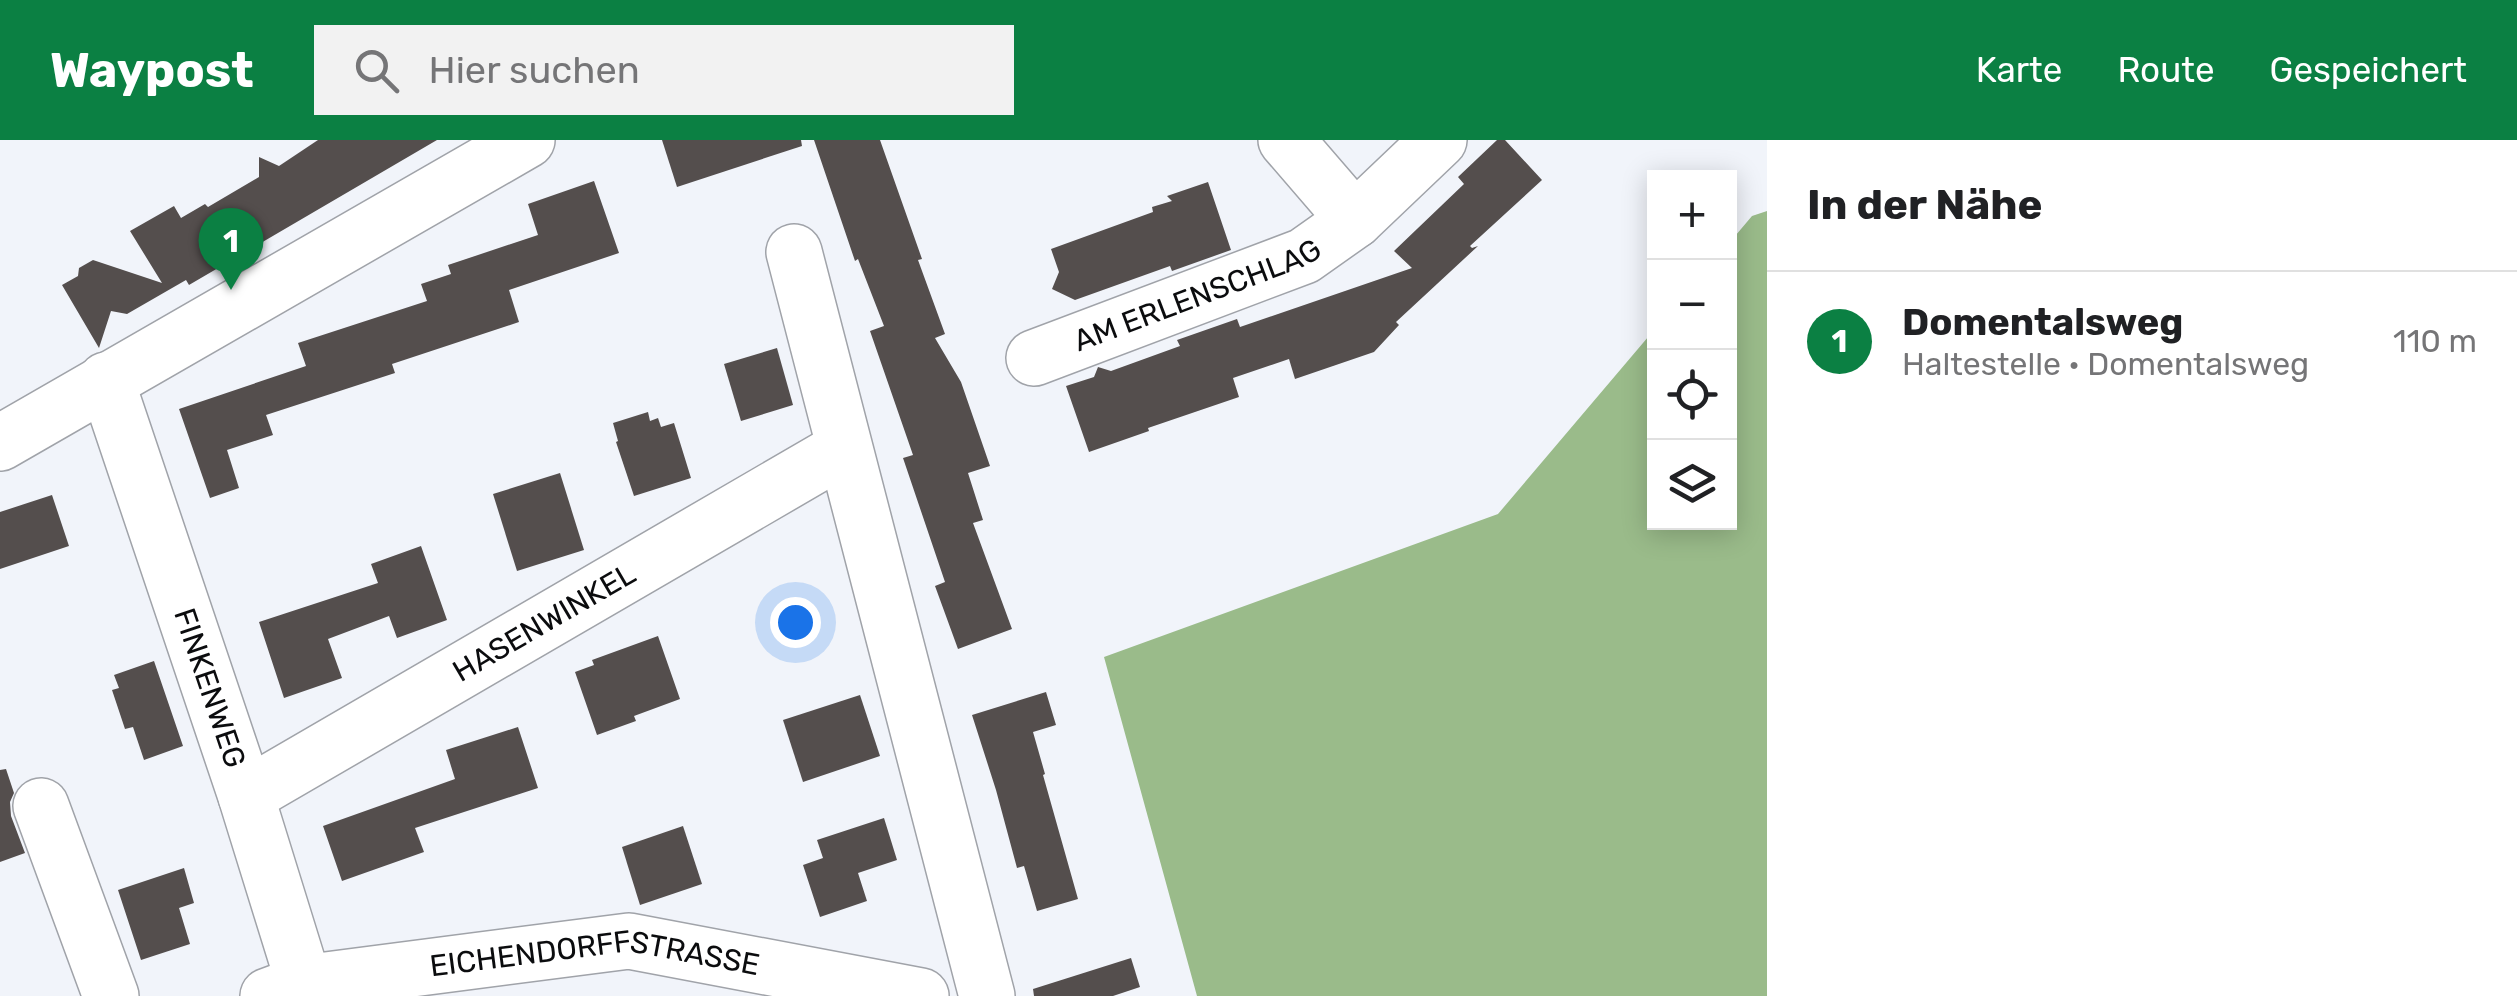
<!DOCTYPE html>
<html lang="de">
<head>
<meta charset="utf-8">
<style>
  :root { --surface:#fff; --page:#f2f2f2; --text:#202124; --muted:#757577; --line:#e0e0e0; --accent:#0b8043 }
  body { margin:0; font-family:Rubik,sans-serif; background:var(--page); color:var(--text) }
  .controls { position:absolute; right:30px; top:30px; display:grid; overflow:hidden; border-radius:0px; box-shadow:0 5px 25px #0003 }
  .controls button { width:90px; height:90px; display:grid; place-items:center; padding:0; border:0; border-bottom:2px solid var(--line); background:var(--surface); color:var(--text); font:50px sans-serif }
  .you { position:absolute; left:795px; top:482px; width:35px; height:35px; margin:-25px; border:8px solid #fff; border-radius:50%; background:#1a73e8; box-shadow:0 0 0 15px #1a73e833 }
  .badge { display:grid; place-items:center; width:65px; height:65px; border-radius:50%; background:var(--accent); color:#fff; font-size:32px; font-weight:700 }
  .pin { position:absolute; translate:-50% -82px; filter:drop-shadow(0 2px 5px #0008) }
  .pin::after { content:''; position:absolute; top:52px; width:35px; height:30px; background:inherit; clip-path:polygon(0 0,100% 0,50% 100%) }
  .list { margin:0; padding:0; list-style:none }
  h2 { display:flex; justify-content:space-between; align-items:center; height:130px; margin:0; padding:0 40px; font-size:42px }
  h2 small { font-size:32px; font-weight:400; color:var(--muted) }
  .list li { display:grid; grid-template-columns:65px 1fr auto; gap:30px; align-items:center; box-sizing:border-box; height:140px; padding:0 40px; border-top:2px solid var(--line) }
  .list b { display:block; font-size:38px; white-space:nowrap }
  .list p { margin:0; font-size:32px; white-space:nowrap; color:var(--muted) }
  .list em { font-size:32px; font-style:normal; color:var(--muted) }
  .icon { flex:none; width:55px; height:55px; fill:none; stroke:currentColor; stroke-width:2; stroke-linecap:round; stroke-linejoin:round }
  .map { position:relative; flex:none; width:1767px; height:856px; overflow:hidden }
  header { display:flex; align-items:center; gap:60px; box-sizing:border-box; height:140px; padding:0 50px; background:var(--accent); color:#fff }
  header strong { font-size:48px }
  nav { display:flex; gap:55px; margin-inline-start:auto; font-size:35px }
  .search { width:700px; height:90px; background:var(--page); display:flex; align-items:center; gap:25px; box-sizing:border-box; padding:0 35px; border-radius:0px; color:var(--muted); font-size:38px }
  main { display:flex }
  aside { flex:1; background:var(--surface) }
  .map>svg:first-child { display:block }
  .forest { fill:#9abb8a }
  .building { fill:#544e4d }
  .lines { fill:none; stroke-linecap:round; stroke-linejoin:round }
  .minor-casing { stroke:#a0a3a9; stroke-width:58 }
  .minor { stroke:#fff; stroke-width:55 }
  .labels { text-anchor:middle; dominant-baseline:central; stroke-width:10; stroke-linejoin:round; paint-order:stroke }
  .street-label { font-size:30px; fill:#0b0c0e; stroke:#fff }
</style>
</head>
<body>
<header>
<strong>Waypost</strong>
<div class="search"><svg class="icon" aria-label="search" viewBox="0 0 24 24"><circle cx="10" cy="10" r="6"/><path d="M15 15l6 6"/></svg>Hier suchen</div>
<nav><a>Karte</a><a>Route</a><a>Gespeichert</a></nav>
</header>
<main>
<div class="map">
<svg width="1767" height="856" viewBox="0 0 1767 856">
  <rect width="100%" height="100%" fill="#f1f4fa"/>
  <path class="forest" d="M1767,71V856H1197L1104,517L1498,374L1654,190V382H1730V102L1752,76Z"/>
  <g class="building">
    <path d="M318,0H437L189,145L186,140L127,174L111,171L99,208L62,145L78,136L79,128L93,120L162,143L130,91L174,66L181,78L205,64L208,67L259,37V17L279,26Z"/>
    <path d="M662,0H801L802,6L677,47Z"/>
    <path d="M814,0H880L922,119L918,120L945,194L935,198L961,242L990,326L968,333L983,380L973,383L1012,489L958,509L935,446L945,442L903,318L913,315L870,191L884,186L858,119L855,121Z"/>
    <path d="M1497,0H1505L1542,40L1470,106L1472,108L1478,106L1396,182L1399,185L1374,212L1295,239L1289,219L1233,238L1239,257L1148,288L1149,291L1089,312L1066,246L1094,237L1098,227L1111,231L1180,206L1177,200L1237,179L1240,187L1412,128L1394,111L1464,44L1458,37Z"/>
    <path d="M594,41L619,113L509,150L519,182L392,224L395,233L266,275L273,295L227,310L239,348L210,358L179,269L306,226L298,203L427,161L421,144L451,134L448,125L538,95L528,64Z"/>
    <path d="M1208,42L1231,110L1172,131L1170,126L1075,160L1052,149L1059,132L1051,109L1153,72L1152,67L1172,61L1167,56Z"/>
    <path d="M777,208L793,265L741,281L724,224Z"/>
    <path d="M648,272L650,281L658,278L661,287L674,283L691,338L634,356L616,302L618,301L613,283Z"/>
    <path d="M560,333L584,410L517,431L493,354Z"/>
    <path d="M52,355L69,406L0,429V372Z"/>
    <path d="M421,406L447,480L397,498L389,476L328,499L342,538L284,558L259,482L378,443L371,424Z"/>
    <path d="M658,496L680,559L634,576L636,581L597,595L575,532L594,525L592,520Z"/>
    <path d="M154,521L183,606L144,620L133,587L125,589L112,550L119,548L114,535Z"/>
    <path d="M1046,552L1056,585L1033,592L1045,634L1043,635L1078,759L1037,771L1024,726L1017,728L996,650L972,575Z"/>
    <path d="M860,555L880,616L803,642L783,580Z"/>
    <path d="M518,587L538,648L415,688L424,712L342,741L323,686L455,639L446,610Z"/>
    <path d="M6,629L14,653L10,662L11,676L25,713L0,722V630Z"/>
    <path d="M884,678L897,720L858,733L867,761L820,777L803,725L823,718L817,700Z"/>
    <path d="M683,686L702,744L640,765L622,707Z"/>
    <path d="M184,728L194,763L179,768L190,804L141,820L118,750Z"/>
    <path d="M1131,818L1140,847L1113,856H1034L1033,849Z"/>
  </g>
  <g class="lines">
    <g class="minor-casing">
      <g id="minor">
        <path d="M1286,0L1355,80"/>
        <path d="M794,112L987,856"/>
        <path id="s1" d="M1034,218L1304,116L1355,80L1439,0"/>
        <path id="s2" d="M106,240L246,656L308,856"/>
        <path d="M0,303L527,0"/>
        <path id="s3" d="M246,656L843,309"/>
        <path d="M41,666L111,856"/>
        <path id="s4" d="M268,856L303,843L629,801L921,856"/>
      </g>
    </g>
    <use href="#minor" class="minor"/>
  </g>
  <g class="labels">
    <g class="street-label">
      <text stroke="none"><textPath href="#s1" startOffset="175">AM ERLENSCHLAG</textPath></text>
      <text stroke="none"><textPath href="#s3" startOffset="345">HASENWINKEL</textPath></text>
      <text stroke="none"><textPath href="#s2" startOffset="325">FINKENWEG</textPath></text>
      <text stroke="none"><textPath href="#s4" startOffset="332">EICHENDORFFSTRASSE</textPath></text>
    </g>
  </g>
</svg>
<div class="controls">
<button>+</button>
<button>−</button>
<button><svg class="icon" aria-label="locate" viewBox="0 0 24 24"><circle cx="12" cy="12" r="6"/><path d="M12 2v4M12 18v4M2 12h4M18 12h4"/></svg></button>
<button><svg class="icon" aria-label="layers" viewBox="0 0 24 24"><path d="M12 4l9 5-9 5-9-5zM3 14l9 5 9-5"/></svg></button>
</div>
<div class="you"></div>
<div class="pin badge" style="left:231px;top:150px">1</div>
</div>
<aside>
<h2>In der Nähe<small></small></h2>
<ul class="list">
<li><span class="badge">1</span><div><b>Domentalsweg</b><p>Haltestelle · Domentalsweg</p></div><em>110 m</em></li>
</ul>
</aside>
</main>
</body>
</html>
